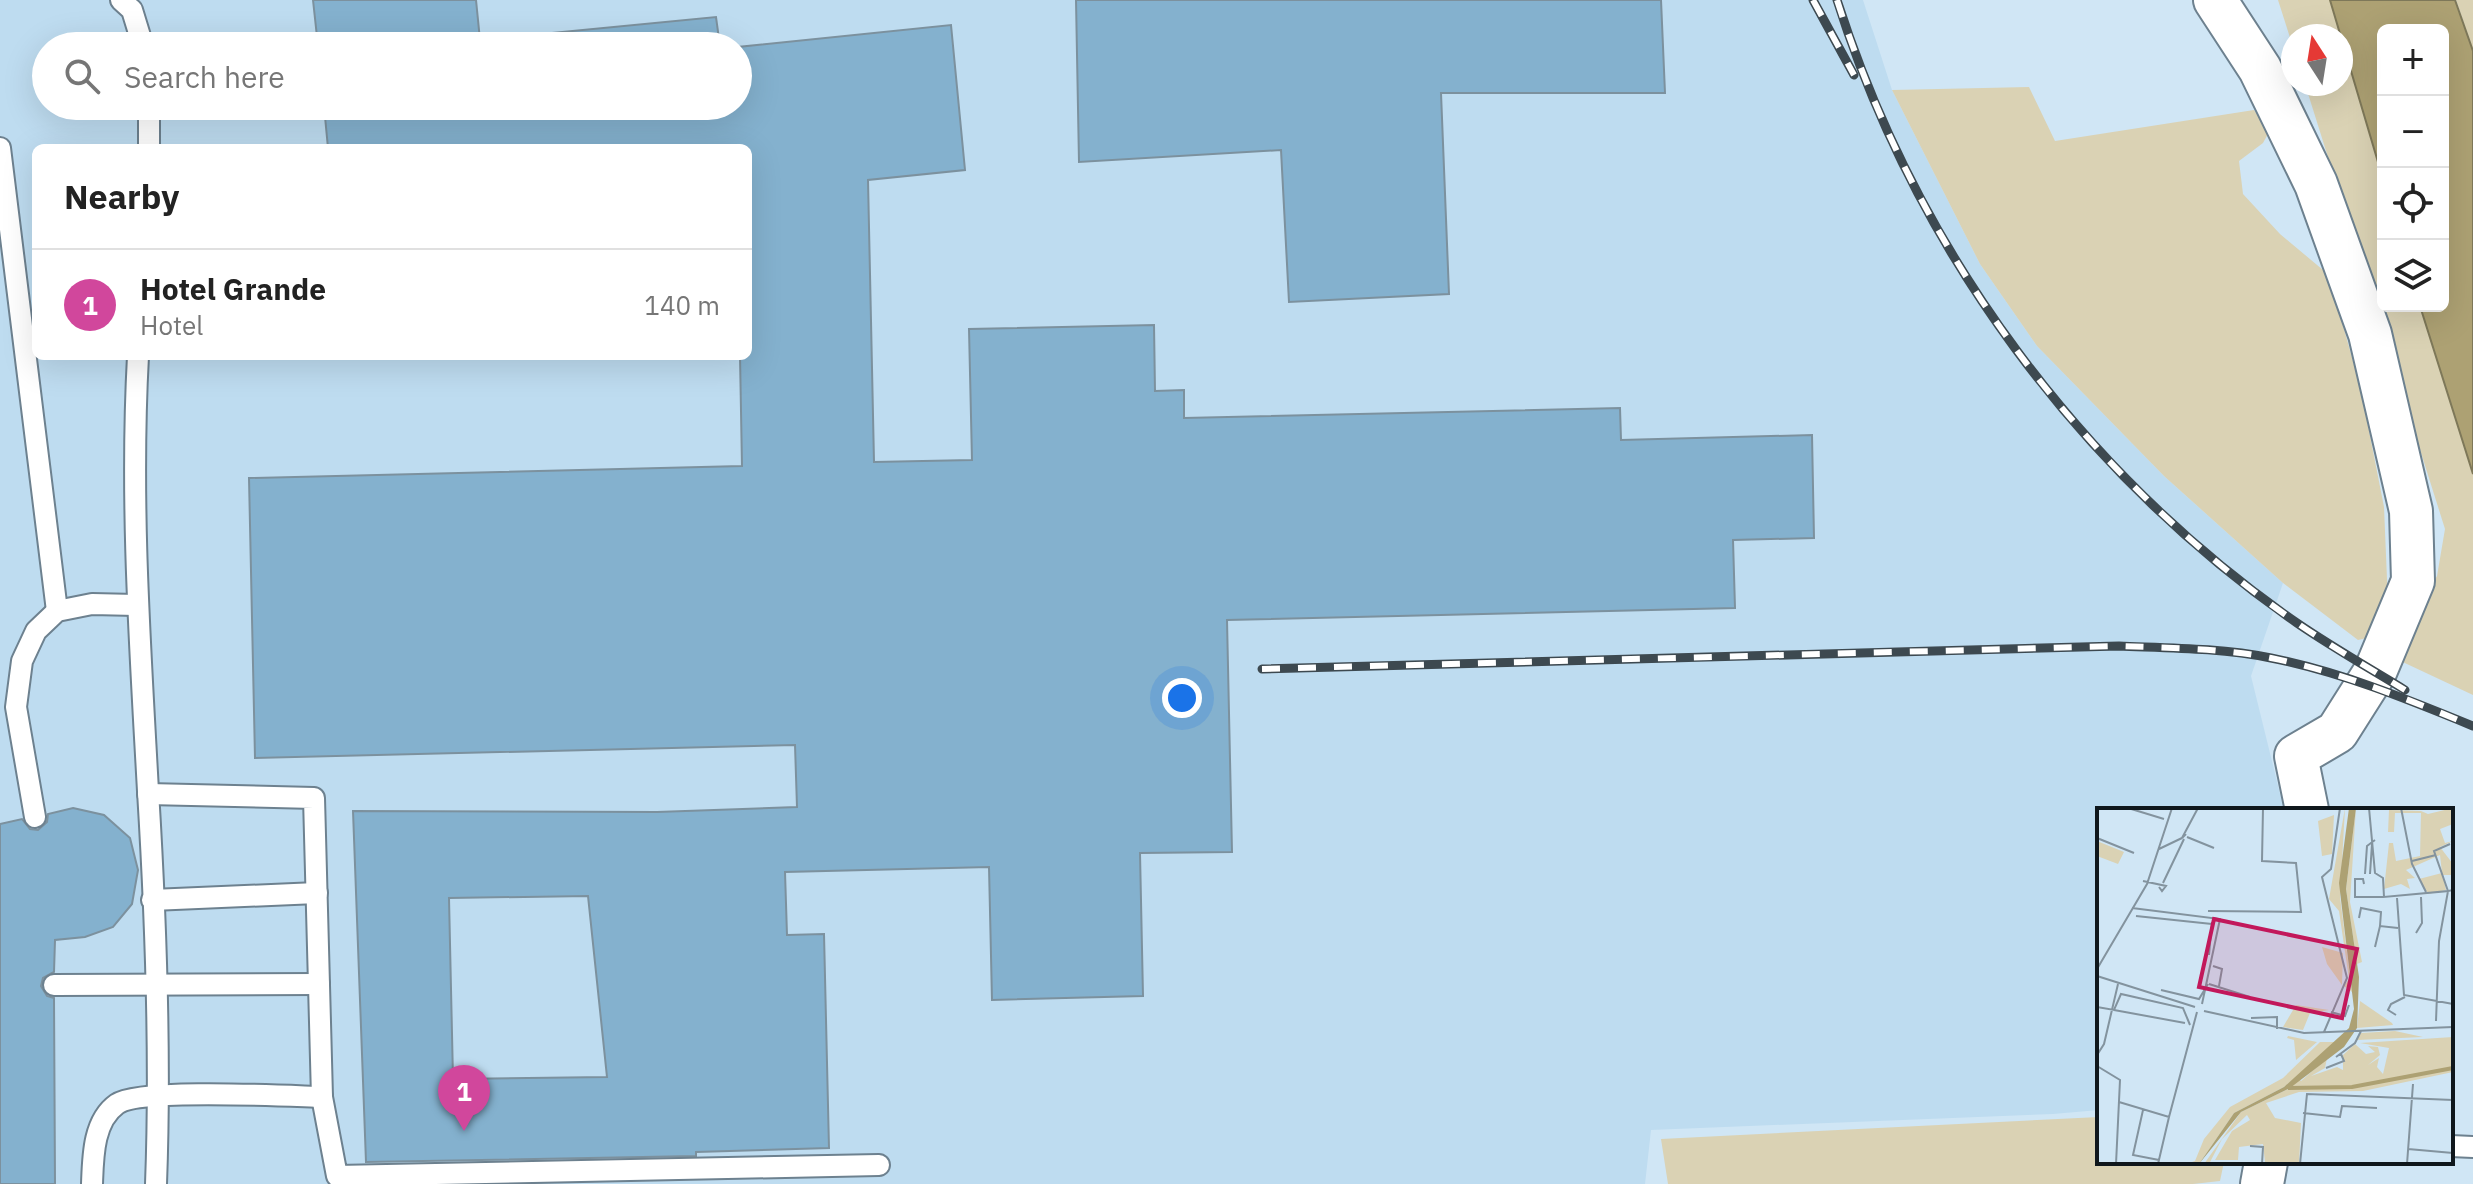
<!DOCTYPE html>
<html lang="en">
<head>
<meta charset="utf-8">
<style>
  :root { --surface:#fff; --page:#f6f6f6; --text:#222; --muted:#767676; --line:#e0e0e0; --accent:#b45309 }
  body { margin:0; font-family:"IBM Plex Sans",sans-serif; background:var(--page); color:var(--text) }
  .controls { position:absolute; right:24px; top:24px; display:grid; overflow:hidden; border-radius:12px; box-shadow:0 8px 32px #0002 }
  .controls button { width:72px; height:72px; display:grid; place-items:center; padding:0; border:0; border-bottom:2px solid var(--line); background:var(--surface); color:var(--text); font:40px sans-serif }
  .compass { position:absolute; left:2281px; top:24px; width:72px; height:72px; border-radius:50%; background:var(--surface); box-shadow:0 8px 32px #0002; rotate:348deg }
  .you { position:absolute; left:1182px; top:698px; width:28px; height:28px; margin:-20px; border:6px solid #fff; border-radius:50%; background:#1a73e8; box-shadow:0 0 0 12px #1a73e833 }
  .badge { display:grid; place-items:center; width:52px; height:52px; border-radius:50%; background:var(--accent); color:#fff; font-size:26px; font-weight:700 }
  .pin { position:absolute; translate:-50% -66px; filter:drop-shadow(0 2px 4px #0008) }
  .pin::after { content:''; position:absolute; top:42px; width:28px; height:24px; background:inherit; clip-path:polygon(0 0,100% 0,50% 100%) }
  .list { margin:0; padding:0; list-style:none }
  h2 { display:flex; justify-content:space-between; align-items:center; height:104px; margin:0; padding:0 32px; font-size:34px }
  h2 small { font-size:26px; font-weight:400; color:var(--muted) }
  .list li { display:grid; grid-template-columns:52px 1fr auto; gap:24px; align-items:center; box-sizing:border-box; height:112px; padding:0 32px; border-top:2px solid var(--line) }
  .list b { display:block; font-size:30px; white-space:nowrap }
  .list p { margin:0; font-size:26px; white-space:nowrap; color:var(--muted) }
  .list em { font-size:26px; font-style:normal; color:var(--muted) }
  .icon { flex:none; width:44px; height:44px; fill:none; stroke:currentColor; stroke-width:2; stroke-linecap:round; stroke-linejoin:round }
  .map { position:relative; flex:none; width:2473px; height:1184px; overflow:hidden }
  .search { position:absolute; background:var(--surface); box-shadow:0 8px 32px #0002; left:32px; top:32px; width:720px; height:88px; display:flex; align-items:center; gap:20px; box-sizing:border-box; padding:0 28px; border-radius:44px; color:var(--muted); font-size:30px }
  .panel { position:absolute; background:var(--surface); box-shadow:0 8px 32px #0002; left:32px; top:144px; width:720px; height:216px; border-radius:12px }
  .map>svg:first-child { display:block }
  .built { fill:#bedcf0; fill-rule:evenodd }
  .green { fill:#dad2b4 }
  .water { fill:#ada173; stroke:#7e7859; stroke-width:2 }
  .building { fill:#84b1ce; stroke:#7c919e; stroke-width:2; fill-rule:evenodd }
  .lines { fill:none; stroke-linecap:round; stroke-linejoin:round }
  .service-casing { stroke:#6d818f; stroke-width:24 }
  .minor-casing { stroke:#6d818f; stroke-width:46 }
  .service { stroke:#fff; stroke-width:20 }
  .minor { stroke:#fff; stroke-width:42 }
  .rail-casing { stroke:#3d4950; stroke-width:9 }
  .rail { stroke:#fff; stroke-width:6; stroke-dasharray:18; stroke-linecap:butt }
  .inset-river { fill:none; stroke:#ada173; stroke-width:4 }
  .inset-road { fill:none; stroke:#83939e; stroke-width:2 }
  .view { fill:#c2185b; fill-opacity:0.15; stroke:#c2185b; stroke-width:4 }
  .inset-edge { fill:none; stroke:#0f171c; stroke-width:4 }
</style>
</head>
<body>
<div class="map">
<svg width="2473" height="1184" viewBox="0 0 2473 1184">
  <rect width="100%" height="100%" fill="#d0e6f5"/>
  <path class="built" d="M0,0H1863L1892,90L1980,264L2037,346L2164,476L2283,583L2251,676L2284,810H2099V1110L2053,1114L1651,1130L1645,1184H0ZM46,46H738V106H46ZM36,148H748V356H36Z"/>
  <g class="green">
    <path d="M2278,0H2330L2335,12L2383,179V306H2420L2473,474V695L2392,657L2437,576L2445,529L2305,84H2341V36H2293V47Z"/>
    <path d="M2456,0H2473V50Z"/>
    <path d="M2029,87L2055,141L2254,110L2269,132L2263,143L2239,161L2243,194L2280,234L2329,275L2361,390L2384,507L2388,603L2371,637L2358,640L2283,583L2164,476L2037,346L1980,264L1892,90Z"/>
    <path d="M2099,1117V1162H2224L2220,1181L2193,1184H1668L1661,1139Z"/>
  </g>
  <path class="water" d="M2330,0H2455L2473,51V474L2420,306H2443V30H2383V179Z"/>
  <g class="building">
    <path d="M313,0H476L480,40L716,17L720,46H318Z"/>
    <path d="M1076,0H1661L1665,93H1441L1449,294L1289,302L1281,150L1079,162Z"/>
    <path d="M951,25L965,170L868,180L874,462L972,460L969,329L1154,325L1155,391L1184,390V418L1620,408L1621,440L1812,435L1814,538L1733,540L1735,608L1227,620L1232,852L1140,853L1143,996L992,1000L989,867L785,872L787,935L824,934L829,1148L696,1152V1156L366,1162L353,811L657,812L797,807L795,745L255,758L249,478L742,466L740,356H748V148H328L324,106H738V47ZM588,896L607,1077L453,1079L449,898Z"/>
    <path d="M73,808L104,815L130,838L138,870L132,904L113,927L85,937L55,940L54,972L43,978L41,986L47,996L54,998L55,1184H0V824L22,819L30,829L38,830L47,822L48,814Z"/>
  </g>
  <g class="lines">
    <g class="service-casing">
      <g id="service">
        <path d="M121,0L132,10L143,46"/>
        <path d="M149,106V148"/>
        <path d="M0,148L57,611"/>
        <path d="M138,356C130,502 140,645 148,791C156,922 161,1053 156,1184"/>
        <path d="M148,794L314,798L322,1097L337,1176L879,1165"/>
        <path d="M35,817L16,707L22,661L36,631L57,611L92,604L136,605"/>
        <path d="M152,900L317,893"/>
        <path d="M54,985L319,984"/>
        <path d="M2451,1146L2473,1147"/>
        <path d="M92,1184C93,1157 93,1121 117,1104C139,1088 287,1096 322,1097"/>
      </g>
    </g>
    <g class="minor-casing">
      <g id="minor">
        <path d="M2215,0L2260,69L2316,184L2370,334L2411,511L2413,581L2375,672L2337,732L2296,756L2307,810"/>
        <path d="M2262,1184L2266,1162"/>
      </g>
    </g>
    <use href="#service" class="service"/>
    <use href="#minor" class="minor"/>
    <g class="rail-casing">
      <g id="rail">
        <path d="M1813,0L1854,75"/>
        <path d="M1837,0C1917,251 2080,472 2297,623C2332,647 2369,668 2405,690"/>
        <path d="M1262,669L2119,646C2169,648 2221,648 2271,658C2341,672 2407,699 2473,726"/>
      </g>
    </g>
    <use href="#rail" class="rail"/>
  </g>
  <g transform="translate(2097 808)">
    <rect width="356" height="356" fill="#d0e6f5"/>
    <path d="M248,0L243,89L255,184L247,178L252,171L242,103L232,91ZM259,0L253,94L265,154L260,156L249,81ZM356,0V16L343,21L348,35L356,33L343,39L356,56V67H346L349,82L331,86L322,71L345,65L343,47L309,62L318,70L310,71L313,81L304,76L287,81L292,35H296L299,53L323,48L324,5H298L297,24H291L292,2L324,3L331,6ZM237,7L235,46L225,48L221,13ZM0,33L27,44L21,56L0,48ZM225,139L246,145L245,177L230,156ZM263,193L295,215L296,217L260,220ZM199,197L232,202L213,205L206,222L186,219ZM298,223L326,229L260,232L264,225ZM356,229V264L266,283L202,284L169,295L178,310L204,315L202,356L168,354L166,336L142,339L141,352H118L135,323L153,312L150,307L125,331L112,356H107L144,304L193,280L201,270L204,273L230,250L228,260L214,268L240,259L246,262V247L258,236L269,246L278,244L271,238L281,239L283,247L271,257L282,250L280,259L286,266L292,240L263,235ZM190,230L191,228L220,234L199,252L197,232ZM223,234H241L187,279L137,305L102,356H89L98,353L107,331L133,299L186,270Z" fill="#dad2b4"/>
    <path d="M252,0H259L249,81L262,169L260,220L247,239L193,280L144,304L102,356L137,305L187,279L252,220L257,201L242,75Z" fill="#ada173"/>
    <path class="inset-river" d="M191,280L255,279L356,260"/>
    <path class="inset-road" d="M31,0L67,11M272,0L278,65L286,70L287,89L351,83L337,43L353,36M304,0L315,56L329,84M89,26L85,30L101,0M90,29L117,40M0,30L37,45M62,41L85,30M315,53L339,47M268,66L270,38L278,32M273,66L275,36M46,73L69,78L65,83L62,79M66,75L87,31M267,76L266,71H258V89H286M300,90L307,187L356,196M35,100L123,111L105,196M111,103L204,104L199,55L165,53L166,0M39,108L115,116M262,110L264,100L284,104L283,118M319,125L325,115L324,89M278,139L283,118L301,120M112,147L115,114M116,158L125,161L122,178M0,161L50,76L75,0M0,168L98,199M112,176L153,189M64,182L102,191L111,176M0,199L17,202L24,186L86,200L93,217M17,202L88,215M107,203L207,225L356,219M234,204L248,208L252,197M299,207L291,202L294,196L308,189M154,210L180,209V221M339,213L342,133L351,83L356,82M227,224L250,170L225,69L234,61L243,0M0,247L7,236L21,176M239,249L258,235L264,223M0,258L23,272L19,356M229,260L247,253L244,246M22,294L72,309L100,204M46,302L36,347L62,352M206,305L243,309L245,298L280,300M153,338L166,339L165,356M311,341L356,345M61,356L72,309M203,356L210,286L356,292M310,356L316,276"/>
    <path class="view" d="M117,111L260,141L245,210L102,179Z"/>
    <rect width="356" height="356" class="inset-edge"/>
  </g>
</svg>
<div class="controls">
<button>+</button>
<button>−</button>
<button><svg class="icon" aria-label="locate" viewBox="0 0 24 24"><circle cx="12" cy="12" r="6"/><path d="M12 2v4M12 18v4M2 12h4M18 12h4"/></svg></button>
<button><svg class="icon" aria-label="layers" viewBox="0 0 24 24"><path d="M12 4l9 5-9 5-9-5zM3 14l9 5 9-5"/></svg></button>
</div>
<svg class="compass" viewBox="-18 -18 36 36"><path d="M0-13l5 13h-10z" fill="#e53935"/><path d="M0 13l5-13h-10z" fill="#767676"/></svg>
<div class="you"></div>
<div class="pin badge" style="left:464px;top:1131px;background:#d1479c">1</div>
<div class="search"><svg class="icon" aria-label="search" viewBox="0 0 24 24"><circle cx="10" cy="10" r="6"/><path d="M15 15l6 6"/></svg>Search here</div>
<section class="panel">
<h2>Nearby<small></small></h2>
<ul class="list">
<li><span class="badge" style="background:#d1479c">1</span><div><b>Hotel Grande</b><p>Hotel</p></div><em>140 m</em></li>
</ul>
</section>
</div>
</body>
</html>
